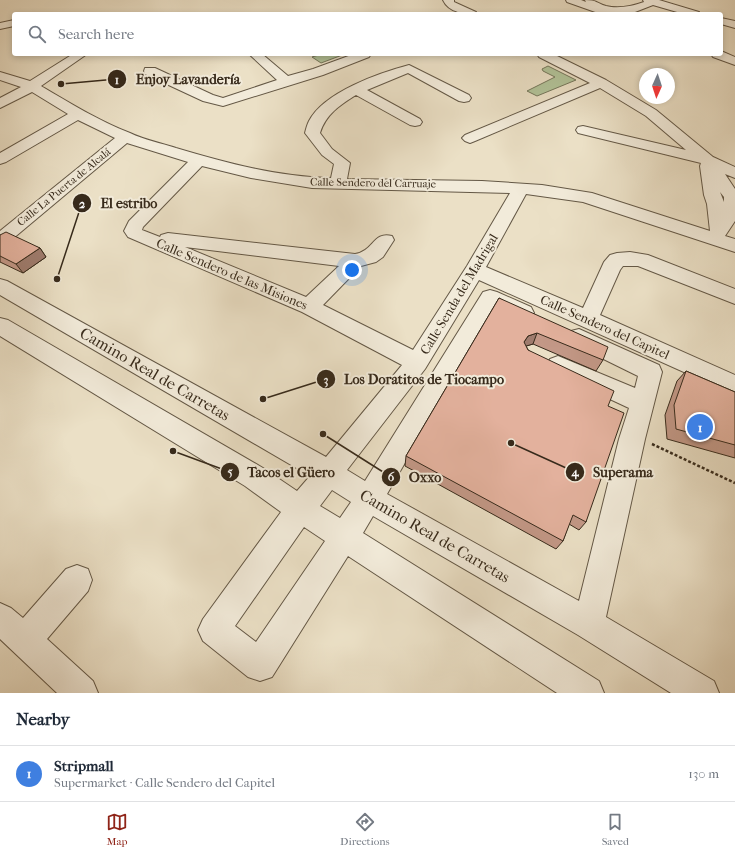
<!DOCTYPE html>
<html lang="en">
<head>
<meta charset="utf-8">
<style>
  :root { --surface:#fff; --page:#f2f2f3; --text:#1f2937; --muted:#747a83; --line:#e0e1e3; --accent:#8f2418 }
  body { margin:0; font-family:"IM FELL French Canon",serif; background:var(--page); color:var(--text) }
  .compass { position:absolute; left:639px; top:68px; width:36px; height:36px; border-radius:50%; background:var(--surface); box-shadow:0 2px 6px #0003; rotate:183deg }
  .you { position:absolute; left:352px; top:270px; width:14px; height:14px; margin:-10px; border:3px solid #fff; border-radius:50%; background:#1a73e8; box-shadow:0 0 0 6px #1a73e833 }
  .badge { display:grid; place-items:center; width:26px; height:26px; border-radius:50%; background:var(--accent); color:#fff; font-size:13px; font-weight:700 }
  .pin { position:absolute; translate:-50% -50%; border:2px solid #fff; box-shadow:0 1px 4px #0006 }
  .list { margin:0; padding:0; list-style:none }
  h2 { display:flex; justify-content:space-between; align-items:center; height:52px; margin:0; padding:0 16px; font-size:17px }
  h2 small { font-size:13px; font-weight:400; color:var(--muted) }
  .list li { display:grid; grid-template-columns:26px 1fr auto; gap:12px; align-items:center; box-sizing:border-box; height:56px; padding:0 16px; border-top:1px solid var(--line) }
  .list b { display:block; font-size:15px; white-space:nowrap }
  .list p { margin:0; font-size:13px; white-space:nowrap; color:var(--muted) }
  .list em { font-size:13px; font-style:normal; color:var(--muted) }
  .icon { flex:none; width:22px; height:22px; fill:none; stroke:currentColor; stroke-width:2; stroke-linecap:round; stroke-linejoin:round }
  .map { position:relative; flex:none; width:735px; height:693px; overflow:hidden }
  .search { position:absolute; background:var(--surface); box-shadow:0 2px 6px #0003; left:12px; right:12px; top:12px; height:44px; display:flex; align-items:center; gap:10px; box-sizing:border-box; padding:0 14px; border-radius:4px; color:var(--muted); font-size:15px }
  .sheet { height:108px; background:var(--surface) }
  nav { display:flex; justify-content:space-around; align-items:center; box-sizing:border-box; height:56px; border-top:1px solid var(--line); background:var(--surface); font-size:11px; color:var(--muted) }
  nav a { display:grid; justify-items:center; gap:2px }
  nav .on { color:var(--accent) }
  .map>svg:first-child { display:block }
  .green { fill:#b2c399; stroke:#74765a }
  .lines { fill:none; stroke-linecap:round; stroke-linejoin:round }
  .minor-casing { stroke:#645846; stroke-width:2 }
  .path { stroke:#372a1b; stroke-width:2.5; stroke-dasharray:3 2; stroke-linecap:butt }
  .minor { fill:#f2ebda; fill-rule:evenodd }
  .wall { fill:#c39887; stroke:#372a1b }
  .shaded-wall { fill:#9f7c6e; stroke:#372a1b }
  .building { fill:#e3b19d; stroke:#372a1b }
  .labels { text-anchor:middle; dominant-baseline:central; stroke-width:4; stroke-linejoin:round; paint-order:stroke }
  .far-street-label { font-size:11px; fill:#372a1b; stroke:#f2ebda }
  .street-label { font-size:13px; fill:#372a1b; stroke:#f2ebda }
  .near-street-label { font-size:16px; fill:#372a1b; stroke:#f2ebda }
  .leader { fill:none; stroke:#372a1b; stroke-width:1.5 }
  .callout-dot { fill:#372a1b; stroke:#f2ebda; stroke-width:1.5 }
  .mark-label { font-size:12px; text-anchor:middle; font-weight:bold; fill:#fff }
  .callout-label { font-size:14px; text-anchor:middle; font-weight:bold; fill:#372a1b; stroke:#f2ebda; stroke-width:4; stroke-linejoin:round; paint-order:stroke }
</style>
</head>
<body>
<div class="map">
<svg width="735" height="693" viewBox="0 0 735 693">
  <rect width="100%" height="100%" fill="#ebe0c6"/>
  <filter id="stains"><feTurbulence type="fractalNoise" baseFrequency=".005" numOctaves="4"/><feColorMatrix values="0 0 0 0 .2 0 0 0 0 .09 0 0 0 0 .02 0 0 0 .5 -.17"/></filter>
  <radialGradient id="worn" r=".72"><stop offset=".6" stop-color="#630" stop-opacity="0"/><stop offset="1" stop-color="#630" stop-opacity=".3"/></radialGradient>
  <g class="green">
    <path d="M322,54H345L321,63L312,57Z"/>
    <path d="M548,66L576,80L537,96L527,91L555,77L543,71L542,69Z"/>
  </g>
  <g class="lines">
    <g class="minor-casing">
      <g id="minor">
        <path d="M443,0H454V2L476,12L477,14C465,14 449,13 443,0Z"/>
        <path d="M566,0H581L586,2L585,0C597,0 596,3 606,6C618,9 633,6 644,2L643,0H659L699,12L700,14H684L653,5L635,12L618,13L607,12L601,14L567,2Z"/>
        <path d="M721,18L735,21V28L721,24Z"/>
        <path d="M14,20V26L0,29V23Z"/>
        <path d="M721,51L735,57V65L713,57L711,54H721Z"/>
        <path d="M73,54H87L41,86C70,103 99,121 130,133C144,140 161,143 176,148C226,163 279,177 331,178L334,164L322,155L305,133C306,129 307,125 309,121C324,92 379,73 409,65L469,95L471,98L469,101L464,102L459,101L408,73L367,90L420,119L422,122L420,125L415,126L410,125L356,95C340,105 326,114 320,133L332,149L350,163L347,179L482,181L542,185L592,193L710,231L707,204L704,195L700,166L701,163L578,133L576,130L578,127L583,126L686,150L646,116L600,88L475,141L470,143L465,141L462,138L465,135L590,83L539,57L537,54H553L606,80L656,110L713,157L735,167V178L725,174L735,189V221L725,236L735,239V252L583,202L526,194L486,267L583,308L604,262L610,255L617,253L630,252L648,255L735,289V304L638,266H623L620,270L600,315L735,375V395L479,280L425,369L347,470L365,481L483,292L490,290L497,292L531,307L534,313L531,319L524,321L494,308L387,494L579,601L619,439L629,408L550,371L547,365L550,359L558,356L635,388L638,376L571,343L568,337L571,331L579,329L659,365L662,372L645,439L606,617L714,681L719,693H671L578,635L373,516L363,533L599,681L604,693H557L348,556L272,677L260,681L248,677L203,641L198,630L203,619L281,512L245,486L0,336V318L8,320L263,468L297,491L310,476L0,295V279L7,281L326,457L402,365L302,312L128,237L124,231L129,221L188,162L127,143L10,241L4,243L0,242V231L115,138L78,120L6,162L0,164V153L68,114L32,92L0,108V98L21,87L0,80V72L30,81ZM202,166L251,178L312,188L510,193L467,266L413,350L323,305L361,266L376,262L383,257L394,240L392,236C373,231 374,251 355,254L168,233L161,235L160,237L142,230L143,227ZM720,192L724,197V202ZM185,247L339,266L306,297ZM332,490L351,502L340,518L320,506ZM304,527L325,541L256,642L235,626Z"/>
        <path d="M249,54H262L288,76L313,69L354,54H371L369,57L323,75L223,106L203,101L145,74L144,71L145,68H155L213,95L223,98L277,80Z"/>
        <path d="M77,565L88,569L92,580L88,591L47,639L93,681L98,693H57L0,639V603L11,608L23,618L66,569Z"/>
      </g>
    </g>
    <path class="path" d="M652,444L735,483"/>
    <use href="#minor" class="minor"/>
  </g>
  <g class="wall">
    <path d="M0,235L40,248L46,257L23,273L0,262Z"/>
    <path d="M499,298L603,360L596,371L533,344L526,346L528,350L608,406L586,522L579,530L569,524L563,541L556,549L405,466L406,456Z"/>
    <path d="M686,371L735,392V458L667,439L665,415L677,381Z"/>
  </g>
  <g class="shaded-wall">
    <path d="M40,248L46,257L23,273L16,264Z"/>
    <path d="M537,333L533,344L523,347L524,342L528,336Z"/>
  </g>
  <g class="building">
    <path d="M6,232L40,248L16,264L0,256V235Z"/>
    <path d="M499,298L608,347L603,360L537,333L528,336L524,342L528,350L614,391L608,406L624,413L586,522L573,515L563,541L406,456Z"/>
    <path d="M686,371L735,392V445L676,429L674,405Z"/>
  </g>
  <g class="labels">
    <g class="far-street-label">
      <text transform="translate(373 183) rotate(1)">Calle Sendero del Carruaje</text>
      <text transform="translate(64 187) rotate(-39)">Calle La Puerta de Alcalá</text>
    </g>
    <g class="street-label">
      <text transform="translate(232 274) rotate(23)">Calle Sendero de las Misiones</text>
      <text transform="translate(459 294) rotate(-59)">Calle Senda del Madrigal</text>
      <text transform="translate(605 327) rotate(24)">Calle Sendero del Capitel</text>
    </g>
    <g class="near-street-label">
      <text transform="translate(155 374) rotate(30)">Camino Real de Carretas</text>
      <text transform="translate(435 536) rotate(30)">Camino Real de Carretas</text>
    </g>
  </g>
  <path class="leader" d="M61 84L117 79M57 279L82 203M263 399L326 379M511 443L575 472M173 451L230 472M323 434L391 477"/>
  <g class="callout-dot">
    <circle cx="61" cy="84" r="4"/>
    <circle cx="57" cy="279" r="4"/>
    <circle cx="263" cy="399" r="4"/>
    <circle cx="511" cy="443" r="4"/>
    <circle cx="173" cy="451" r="4"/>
    <circle cx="323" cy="434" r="4"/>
    <circle cx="117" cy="79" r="10"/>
    <circle cx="82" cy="203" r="10"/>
    <circle cx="326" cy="379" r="10"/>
    <circle cx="575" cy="472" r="10"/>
    <circle cx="230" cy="472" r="10"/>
    <circle cx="391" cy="477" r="10"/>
  </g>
  <g class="mark-label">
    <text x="117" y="84">1</text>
    <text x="82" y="208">2</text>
    <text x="326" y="384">3</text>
    <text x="575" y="476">4</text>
    <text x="230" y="476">5</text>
    <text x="391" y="481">6</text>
  </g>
  <g class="callout-label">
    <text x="188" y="84">Enjoy Lavandería</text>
    <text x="129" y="208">El estribo</text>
    <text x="424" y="384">Los Doratitos de Tiocampo</text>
    <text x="623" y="477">Superama</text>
    <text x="291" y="477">Tacos el Güero</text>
    <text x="425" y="482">Oxxo</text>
  </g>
  <rect width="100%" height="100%" filter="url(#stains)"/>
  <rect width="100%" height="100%" fill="url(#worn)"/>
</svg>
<svg class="compass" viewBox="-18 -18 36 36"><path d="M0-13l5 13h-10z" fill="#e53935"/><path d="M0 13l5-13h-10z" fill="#747a83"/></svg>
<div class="you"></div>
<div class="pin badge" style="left:700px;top:427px;background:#3f7fe0">1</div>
<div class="search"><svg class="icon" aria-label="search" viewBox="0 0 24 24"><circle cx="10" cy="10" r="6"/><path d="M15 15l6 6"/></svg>Search here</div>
</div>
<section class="sheet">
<h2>Nearby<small></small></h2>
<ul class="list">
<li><span class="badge" style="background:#3f7fe0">1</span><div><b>Stripmall</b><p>Supermarket · Calle Sendero del Capitel</p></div><em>130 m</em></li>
</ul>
</section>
<nav>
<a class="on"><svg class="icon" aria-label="map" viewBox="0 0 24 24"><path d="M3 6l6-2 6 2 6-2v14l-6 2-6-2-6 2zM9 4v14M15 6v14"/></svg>Map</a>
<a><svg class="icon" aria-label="directions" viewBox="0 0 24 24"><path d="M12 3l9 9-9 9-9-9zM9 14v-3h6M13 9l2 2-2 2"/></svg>Directions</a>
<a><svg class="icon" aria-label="saved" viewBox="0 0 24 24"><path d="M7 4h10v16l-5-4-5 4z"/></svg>Saved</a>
</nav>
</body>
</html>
